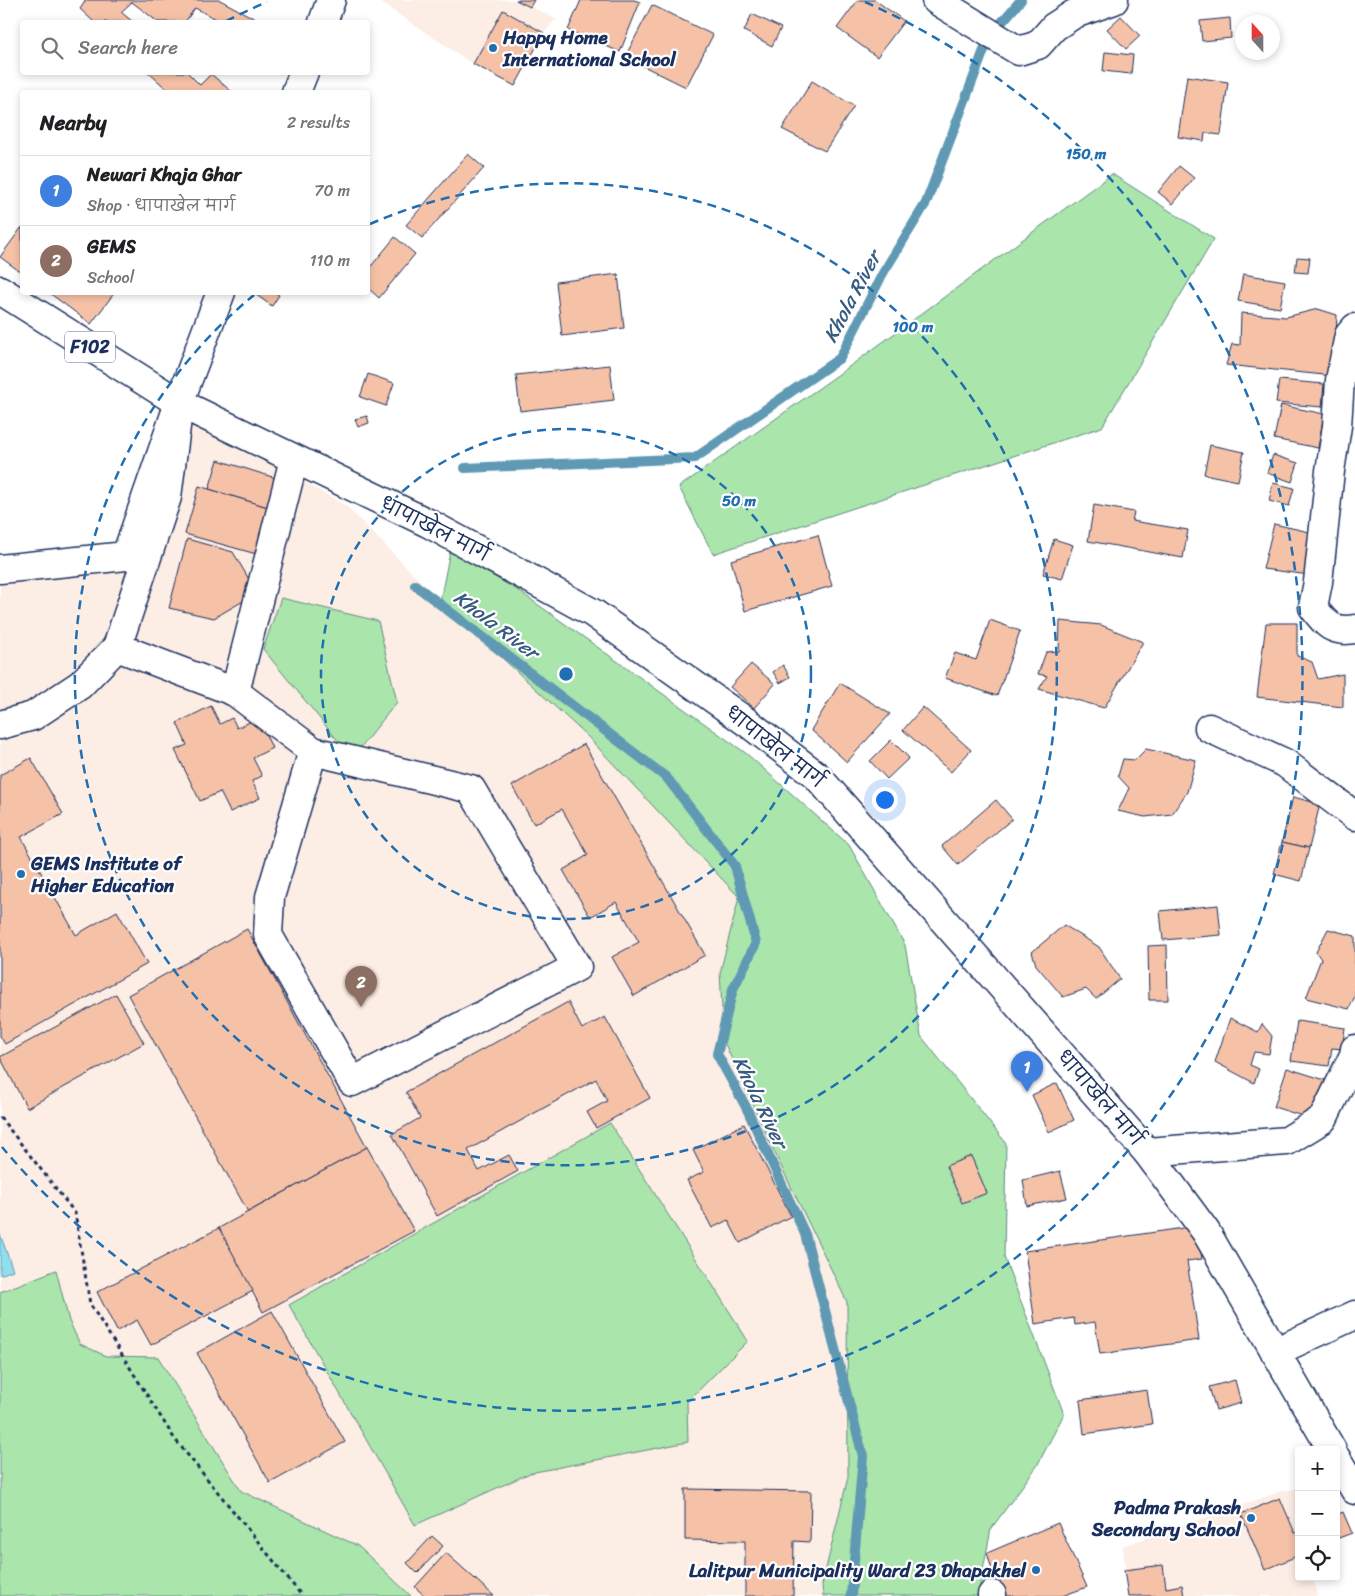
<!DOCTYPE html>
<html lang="en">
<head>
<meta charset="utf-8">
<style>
  :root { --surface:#fff; --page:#f2f2f2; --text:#202124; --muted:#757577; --line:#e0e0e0; --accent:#2563eb }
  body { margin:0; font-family:Sriracha,"Playpen Sans Deva",sans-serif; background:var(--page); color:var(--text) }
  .controls { position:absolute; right:15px; bottom:15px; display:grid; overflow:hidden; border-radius:5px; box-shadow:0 2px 8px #0003 }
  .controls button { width:45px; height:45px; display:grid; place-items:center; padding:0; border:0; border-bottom:1px solid var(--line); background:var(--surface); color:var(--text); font:25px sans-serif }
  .compass { position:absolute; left:1235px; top:15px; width:45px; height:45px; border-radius:50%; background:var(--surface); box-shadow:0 2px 8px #0003; rotate:339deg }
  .you { position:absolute; left:884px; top:799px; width:18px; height:18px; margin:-12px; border:4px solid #fff; border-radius:50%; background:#1a73e8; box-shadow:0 0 0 8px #1a73e833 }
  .badge { display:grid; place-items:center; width:32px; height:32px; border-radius:50%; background:var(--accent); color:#fff; font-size:16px; font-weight:700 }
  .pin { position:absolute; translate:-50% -41px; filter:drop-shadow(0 1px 2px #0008) }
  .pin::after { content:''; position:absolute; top:26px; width:18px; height:15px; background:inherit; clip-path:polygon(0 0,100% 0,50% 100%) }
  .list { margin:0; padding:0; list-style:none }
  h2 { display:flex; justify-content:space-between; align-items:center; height:65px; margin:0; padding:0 20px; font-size:21px }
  h2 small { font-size:16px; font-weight:400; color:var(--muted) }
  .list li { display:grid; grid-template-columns:32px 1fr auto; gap:15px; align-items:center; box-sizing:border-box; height:70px; padding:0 20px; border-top:1px solid var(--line) }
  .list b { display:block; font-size:19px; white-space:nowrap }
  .list p { margin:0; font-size:16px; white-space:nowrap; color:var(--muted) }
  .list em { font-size:16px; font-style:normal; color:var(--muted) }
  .icon { flex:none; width:28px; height:28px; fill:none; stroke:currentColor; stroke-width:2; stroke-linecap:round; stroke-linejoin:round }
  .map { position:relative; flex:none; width:1355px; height:1596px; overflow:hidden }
  .search { position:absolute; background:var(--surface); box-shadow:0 2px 8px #0003; left:20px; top:20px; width:350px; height:55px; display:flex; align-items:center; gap:12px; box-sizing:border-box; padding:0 18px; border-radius:5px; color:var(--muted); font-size:19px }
  .panel { position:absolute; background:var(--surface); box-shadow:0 2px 8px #0003; left:20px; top:90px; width:350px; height:205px; border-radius:5px }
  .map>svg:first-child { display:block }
  .built { fill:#fcede5 }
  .green { fill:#aae5ab; stroke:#628a84 }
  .water { fill:#90dfed; stroke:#6199b4 }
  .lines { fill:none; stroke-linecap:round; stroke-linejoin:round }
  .stream { stroke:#6199b4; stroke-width:10 }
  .building { fill:#f6c2a7; stroke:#1b2f5e }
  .minor-casing { stroke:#1b2f5e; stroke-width:31 }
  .major-casing { stroke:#1b2f5e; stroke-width:31 }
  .path { stroke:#1b2f5e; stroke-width:3; stroke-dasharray:4 4; stroke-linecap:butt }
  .minor { stroke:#fff; stroke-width:28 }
  .major { stroke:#fff; stroke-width:28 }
  .ring { fill:none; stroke:#1f6fb2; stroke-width:2.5; stroke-dasharray:9 6 }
  .poi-dot { fill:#1f6fb2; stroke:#fff; stroke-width:2 }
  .labels { text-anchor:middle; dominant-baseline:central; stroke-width:4.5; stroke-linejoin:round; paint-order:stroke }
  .shield { fill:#fff; stroke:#5f6d8e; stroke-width:1 }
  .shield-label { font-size:18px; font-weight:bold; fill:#1b2f5e }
  .poi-label { font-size:19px; font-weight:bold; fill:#1b2f5e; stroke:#fff; text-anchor:start }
  .street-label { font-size:19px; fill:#1b2f5e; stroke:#fff }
  .water-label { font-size:20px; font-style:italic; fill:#385b82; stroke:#fff }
  .centre { fill:#1f6fb2; stroke:#fff; stroke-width:2.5 }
  .ring-label { font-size:15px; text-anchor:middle; font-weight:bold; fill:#1f6fb2; stroke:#fff; stroke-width:4.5; stroke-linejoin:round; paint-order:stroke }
</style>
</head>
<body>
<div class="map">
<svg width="1355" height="1596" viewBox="0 0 1355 1596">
  <rect width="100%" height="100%" fill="#fff"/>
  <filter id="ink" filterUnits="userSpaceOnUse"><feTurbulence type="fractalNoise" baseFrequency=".02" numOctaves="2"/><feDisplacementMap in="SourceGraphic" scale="10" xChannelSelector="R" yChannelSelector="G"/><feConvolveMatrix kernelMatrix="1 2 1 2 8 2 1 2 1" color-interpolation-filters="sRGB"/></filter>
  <g filter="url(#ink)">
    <g class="built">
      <path d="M377,0H534L531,7L556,19L544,33L515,86L473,64Z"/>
      <path d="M186,414L346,506L440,601L587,736L740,897L720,973L779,1162L847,1302L848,1477L822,1586V1596H0V569L126,556Z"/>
      <path d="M1299,1488V1577H1312L1319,1596H1128L1123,1546L1282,1491Z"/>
    </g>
    <g class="green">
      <path d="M1112,174L1214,239L1102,427L713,554L679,487L846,369Z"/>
      <path d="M450,551L519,591L747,754L849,845L905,945L921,1036L1006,1143L1004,1257L1064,1414L1037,1466L991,1529L978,1596H823L822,1585L848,1477L847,1302L779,1162L724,1042L720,973L739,897L587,736L440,601Z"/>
      <path d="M281,598L378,621L397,702L352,758L263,649Z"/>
      <path d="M610,1123L748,1341L687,1402L688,1442L530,1473L415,1525L289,1305Z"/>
      <path d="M56,1270L69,1321L80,1344L106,1356L158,1357L241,1491L358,1546L411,1596H0V1292Z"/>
    </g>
    <path class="water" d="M0,1234L13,1270L0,1275Z"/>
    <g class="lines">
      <g class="stream">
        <path d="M465,468L695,458L840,358L883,273L926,203L989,37L1021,0"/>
        <path d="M415,585L667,778L735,866L756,943L733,989L717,1054L746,1107L805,1234L863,1456L851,1596"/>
      </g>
    </g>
    <g class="building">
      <path d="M86,0H220L261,22H222L195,8L185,22H158L132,2L121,12L133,22H94L80,9Z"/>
      <path d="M516,0H534L530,7Z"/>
      <path d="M581,0H634L640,2L620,52L568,30Z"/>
      <path d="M858,0H875L904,21L877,57L837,28Z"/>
      <path d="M652,5L713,35L686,87L625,57Z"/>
      <path d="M503,10L544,33L515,86L473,64Z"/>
      <path d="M752,14L781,28L772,46L744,31Z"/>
      <path d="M1121,16L1140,36L1126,49L1107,29Z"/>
      <path d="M1230,18L1231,38L1202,41L1200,21Z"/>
      <path d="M1105,52L1133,55L1131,74L1103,71Z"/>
      <path d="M148,72H187L200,85L211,74L232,92H170Z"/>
      <path d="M1187,76L1228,82L1221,135L1205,133L1204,141L1178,137Z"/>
      <path d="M812,81L854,106L825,151L782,129Z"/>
      <path d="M468,154L484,168L422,238L406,225Z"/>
      <path d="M1179,166L1194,178L1173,204L1158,192Z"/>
      <path d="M22,227V273L0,257Z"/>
      <path d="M395,237L415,254L379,298L368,288V270Z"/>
      <path d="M1297,257L1310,258L1308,273L1295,272Z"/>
      <path d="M618,274L624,328L562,336L556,282Z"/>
      <path d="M1243,274L1285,281L1280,308L1238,301Z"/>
      <path d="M48,292H115L91,324Z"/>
      <path d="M252,292H275L279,295L272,306Z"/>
      <path d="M1318,309L1337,315L1334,376L1226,365L1232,344L1240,345L1241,313L1286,317Z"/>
      <path d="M610,365L614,400L520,411L516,375Z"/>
      <path d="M368,374L394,383L386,406L360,397Z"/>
      <path d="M1279,380L1324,384L1322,407L1276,403Z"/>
      <path d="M1281,405L1324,414L1318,448L1274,439Z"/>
      <path d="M367,416L369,423L358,427L355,419Z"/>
      <path d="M1210,445L1244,452L1238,481L1204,474Z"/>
      <path d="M1273,455L1298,463L1292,482L1267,473Z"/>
      <path d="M218,460L282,480L274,509L209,489Z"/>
      <path d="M1273,483L1294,488L1289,506L1269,501Z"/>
      <path d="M199,486L274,509L260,555L185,534Z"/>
      <path d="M1094,505L1134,512L1132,521L1188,530L1183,558L1088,541Z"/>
      <path d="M1274,524L1314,533L1310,575L1263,569Z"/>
      <path d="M818,535L832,586L745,611L731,560Z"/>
      <path d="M187,539L233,552L257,593L214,618L169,608Z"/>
      <path d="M1054,539L1073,545L1062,579L1043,574Z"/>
      <path d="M990,620L1020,631L997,696L945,678L955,653L976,660Z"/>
      <path d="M1060,621L1101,625L1143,642L1104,708L1039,689L1047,676L1038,674L1046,652L1059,651Z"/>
      <path d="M1266,623H1297V656L1312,662L1318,679L1343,674V707L1257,697Z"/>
      <path d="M751,664L775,684L754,708L730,687Z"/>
      <path d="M783,665L790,677L780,683L773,672Z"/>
      <path d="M840,683L890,714L847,762L811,730Z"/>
      <path d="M211,706L220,724L232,718L237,728L258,718L272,748L253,758L262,776L252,781L260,798L230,812L220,792L200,801L175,750L187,745L177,723Z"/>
      <path d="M923,707L971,750L951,772L903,730Z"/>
      <path d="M891,740L909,758L887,779L870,761Z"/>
      <path d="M584,744L705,955L634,996L612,957L639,942L616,902L590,917L563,870L588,855L562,809L534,824L512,786Z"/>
      <path d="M1146,749L1196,760L1187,792L1172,814L1145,817L1118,811L1129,788L1118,776L1123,759L1135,760Z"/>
      <path d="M31,758L63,814L21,837L76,935L117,911L147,964L5,1044L0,1036V775Z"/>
      <path d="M1293,797L1320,804L1309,848L1282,842Z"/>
      <path d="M996,800L1012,819L958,865L942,846Z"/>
      <path d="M1282,842L1309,848L1301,881L1274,874Z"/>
      <path d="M1218,905L1221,935L1163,940L1160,911Z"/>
      <path d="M1064,925L1099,947L1120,979L1096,999L1086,989L1063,997L1036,965L1032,952Z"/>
      <path d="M247,929L367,1147L248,1212L128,995Z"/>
      <path d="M1328,929L1355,936V996L1349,1009L1306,998L1321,959L1316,952Z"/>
      <path d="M1167,945L1168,1000H1149L1148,946Z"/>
      <path d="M116,994L144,1043L27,1108L0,1057Z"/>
      <path d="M568,1002L582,1029L605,1017L650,1098L596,1128L587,1112L607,1101L596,1079L468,1150L479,1171L509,1155L518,1171L437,1216L392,1134L420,1118L406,1092Z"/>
      <path d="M1230,1018L1258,1032L1262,1024L1272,1036L1269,1054L1254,1052L1250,1065L1259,1069L1254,1083L1215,1062Z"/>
      <path d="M1297,1021L1345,1028L1342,1049L1332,1048L1329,1066L1291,1061Z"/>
      <path d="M1287,1068L1325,1080L1312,1119L1274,1107Z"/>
      <path d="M1057,1083L1074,1120L1049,1132L1032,1095Z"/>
      <path d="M744,1124L791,1216L740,1243L728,1220L712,1228L687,1180L704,1172L693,1150Z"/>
      <path d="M367,1147L414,1231L263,1312L219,1228Z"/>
      <path d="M971,1156L987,1193L962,1203L946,1166Z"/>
      <path d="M1060,1171L1067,1198L1027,1206L1023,1180Z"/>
      <path d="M1197,1226L1202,1259L1187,1261L1199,1340L1100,1354L1095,1322L1075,1325L1074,1318L1035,1324L1025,1251Z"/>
      <path d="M219,1228L253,1291L151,1345L137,1320L117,1331L97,1292Z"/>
      <path d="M272,1311L345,1442L270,1483L197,1353Z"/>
      <path d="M1235,1380L1241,1403L1216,1410L1209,1387Z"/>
      <path d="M1147,1390L1152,1424L1084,1434L1080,1400Z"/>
      <path d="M685,1489L811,1491L810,1542L794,1541L793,1596H745V1541L685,1540Z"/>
      <path d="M1280,1498L1295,1533L1299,1531V1555L1265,1570L1241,1514Z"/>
      <path d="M1343,1512L1352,1533L1336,1539V1515Z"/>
      <path d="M1058,1523L1087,1587L1062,1596H1000L987,1553Z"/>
      <path d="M432,1536L443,1546L417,1573L407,1563Z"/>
      <path d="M446,1553L494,1596H425L415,1587Z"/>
      <path d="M1163,1565L1166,1588L1182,1585L1184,1596H1128L1124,1570Z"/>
    </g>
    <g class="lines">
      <g class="minor-casing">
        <g id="minor">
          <path d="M936,0L1019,51L1038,45L1054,27L1074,14L1114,0"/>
          <path d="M323,22L331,0"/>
          <path d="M296,92L304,72"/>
          <path d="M1355,328L1349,335L1340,380L1337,426L1330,471L1318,582L1313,607C1325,624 1333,633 1355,629"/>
          <path d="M179,403L167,497L117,647L235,692L313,751L471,789L577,967L352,1082L268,935L270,897L313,751"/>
          <path d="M0,569L126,556L179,403L221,292"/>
          <path d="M235,692L294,459"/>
          <path d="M0,725L33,716L80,685L117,647"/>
          <path d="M1209,728L1285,763L1355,816"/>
          <path d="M1147,1152L1287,1141L1323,1119L1354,1055L1355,1049"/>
          <path d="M1275,1352L1355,1315"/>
          <path d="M992,1596V1595"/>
        </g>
      </g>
      <g class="major-casing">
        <g id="major">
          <path d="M0,290L179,403L428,523L593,613L748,723L816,775L1147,1152L1206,1232L1332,1450"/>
          <path d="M1336,1458L1355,1490"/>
        </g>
      </g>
      <path class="path" d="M0,1117L75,1213L90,1304L174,1438L302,1596"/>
      <use href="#minor" class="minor"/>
      <use href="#major" class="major"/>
    </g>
  </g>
  <g class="ring">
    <circle cx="566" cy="674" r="245"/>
    <path d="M370 224A491 491 0 1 1 254 295"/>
    <path d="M226 21A736 736 0 0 1 267 2M865 2A736 736 0 1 1 2 1147"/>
  </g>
  <g class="poi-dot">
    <circle cx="493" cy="48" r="5"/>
    <circle cx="21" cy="874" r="5"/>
    <circle cx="1251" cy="1518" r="5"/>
    <circle cx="1036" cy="1570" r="5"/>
  </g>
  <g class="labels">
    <rect class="shield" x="65" y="331.5" width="50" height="31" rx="4"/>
    <g class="shield-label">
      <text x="90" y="347">F102</text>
    </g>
    <g class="poi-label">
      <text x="503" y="37">Happy Home<tspan x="503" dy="22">International School</tspan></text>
      <text x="31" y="863">GEMS Institute of<tspan x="31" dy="22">Higher Education</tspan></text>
      <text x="1241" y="1507" text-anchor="end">Padma Prakash<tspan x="1241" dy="22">Secondary School</tspan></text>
      <text x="1026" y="1570" text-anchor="end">Lalitpur Municipality Ward 23 Dhapakhel</text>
    </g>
    <g class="street-label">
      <text transform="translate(435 529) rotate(27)">धापाखेल मार्ग</text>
      <text transform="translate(775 747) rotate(38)">धापाखेल मार्ग</text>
      <text transform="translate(1100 1098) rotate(49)">धापाखेल मार्ग</text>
    </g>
    <g class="water-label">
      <text transform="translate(852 297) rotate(-62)">Khola River</text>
      <text transform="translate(496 625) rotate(37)">Khola River</text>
      <text transform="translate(760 1102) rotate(64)">Khola River</text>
    </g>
  </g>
  <circle cx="566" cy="674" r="8" class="centre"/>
  <g class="ring-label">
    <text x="1086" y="159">150 m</text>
    <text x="913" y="332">100 m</text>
    <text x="739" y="506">50 m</text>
  </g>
</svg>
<div class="controls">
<button>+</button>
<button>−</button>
<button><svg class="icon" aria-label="locate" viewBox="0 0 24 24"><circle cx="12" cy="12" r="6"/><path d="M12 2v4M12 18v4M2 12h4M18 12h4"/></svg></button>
</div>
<svg class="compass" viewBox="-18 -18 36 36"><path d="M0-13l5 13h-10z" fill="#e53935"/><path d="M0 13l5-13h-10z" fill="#757577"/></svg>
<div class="you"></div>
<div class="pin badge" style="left:1027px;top:1092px;background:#3f7fe0">1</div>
<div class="pin badge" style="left:361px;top:1007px;background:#8d6e63">2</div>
<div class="search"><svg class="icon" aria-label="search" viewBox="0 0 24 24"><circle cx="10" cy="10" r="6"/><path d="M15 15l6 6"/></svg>Search here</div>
<section class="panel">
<h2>Nearby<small>2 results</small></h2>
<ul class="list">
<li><span class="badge" style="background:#3f7fe0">1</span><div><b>Newari Khaja Ghar</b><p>Shop · धापाखेल मार्ग</p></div><em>70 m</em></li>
<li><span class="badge" style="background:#8d6e63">2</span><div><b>GEMS</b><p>School</p></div><em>110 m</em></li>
</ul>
</section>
</div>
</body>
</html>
